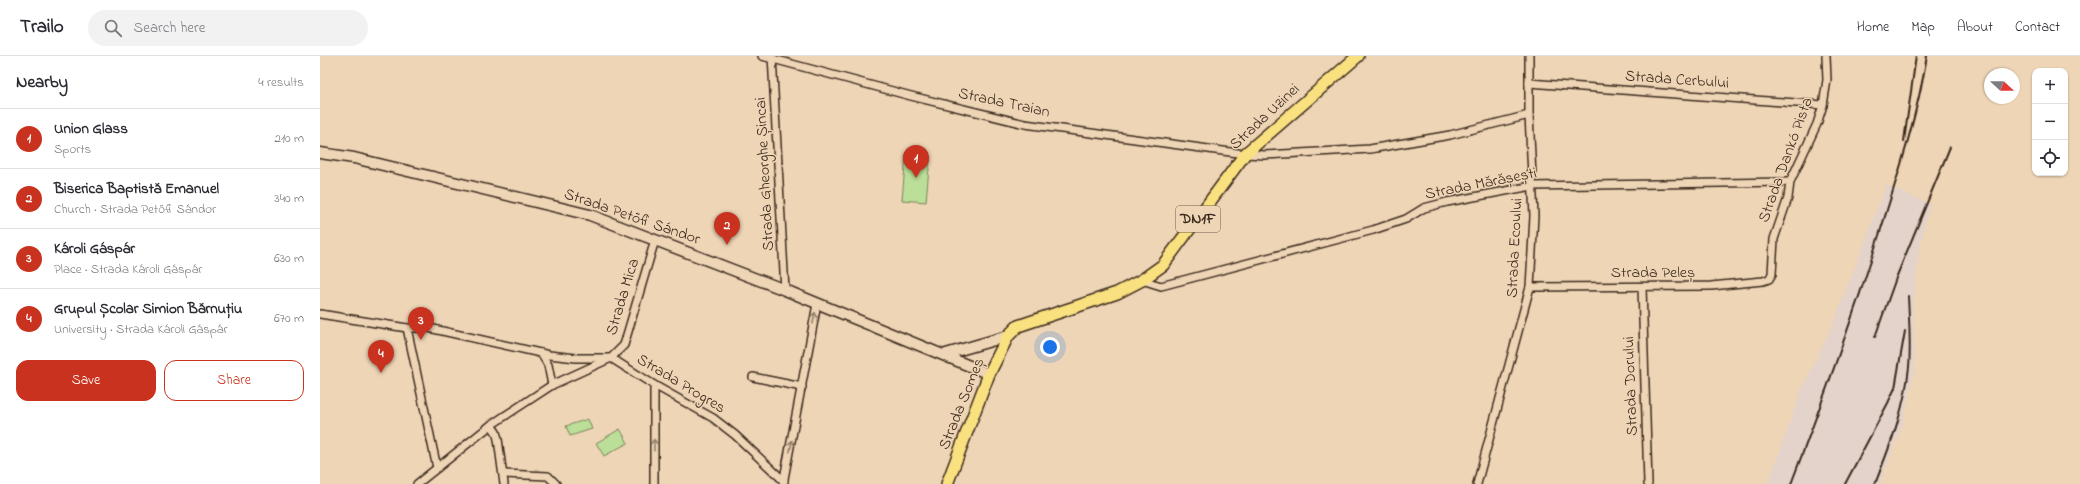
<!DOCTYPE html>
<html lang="en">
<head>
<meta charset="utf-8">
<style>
  :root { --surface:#fff; --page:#f2f2f3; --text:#2b2b33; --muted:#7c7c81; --line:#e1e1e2; --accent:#c8321e }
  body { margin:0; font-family:"Indie Flower",sans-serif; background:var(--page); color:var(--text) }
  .controls { position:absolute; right:12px; top:12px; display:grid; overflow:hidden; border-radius:8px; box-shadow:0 1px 3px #0004 }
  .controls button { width:36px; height:36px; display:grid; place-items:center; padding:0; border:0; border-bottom:1px solid var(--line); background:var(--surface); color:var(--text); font:20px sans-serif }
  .compass { position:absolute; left:1664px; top:12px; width:36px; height:36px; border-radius:50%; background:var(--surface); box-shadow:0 1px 3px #0004; rotate:111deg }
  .you { position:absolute; left:730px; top:291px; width:14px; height:14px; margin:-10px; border:3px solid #fff; border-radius:50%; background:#1a73e8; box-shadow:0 0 0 6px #1a73e833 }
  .badge { display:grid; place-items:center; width:26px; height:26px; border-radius:50%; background:var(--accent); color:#fff; font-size:13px; font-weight:700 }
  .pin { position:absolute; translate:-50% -33px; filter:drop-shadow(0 1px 2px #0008) }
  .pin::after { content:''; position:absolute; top:21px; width:14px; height:12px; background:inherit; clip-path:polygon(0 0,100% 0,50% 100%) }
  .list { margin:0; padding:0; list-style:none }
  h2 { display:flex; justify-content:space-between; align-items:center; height:52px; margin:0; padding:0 16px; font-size:17px }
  h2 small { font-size:13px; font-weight:400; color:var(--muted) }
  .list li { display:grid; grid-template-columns:26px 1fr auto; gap:12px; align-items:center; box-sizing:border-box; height:60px; padding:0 16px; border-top:1px solid var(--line) }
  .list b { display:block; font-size:15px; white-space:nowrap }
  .list p { margin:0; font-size:13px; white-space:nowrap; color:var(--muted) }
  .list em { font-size:13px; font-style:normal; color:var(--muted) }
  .actions { display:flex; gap:8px; padding:12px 16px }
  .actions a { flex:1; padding:9px 0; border:1px solid var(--accent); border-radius:12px; text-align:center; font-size:14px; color:var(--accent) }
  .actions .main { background:var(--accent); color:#fff }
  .icon { flex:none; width:22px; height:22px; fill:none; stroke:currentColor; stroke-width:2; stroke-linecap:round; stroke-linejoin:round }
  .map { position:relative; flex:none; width:1760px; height:428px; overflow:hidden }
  header { display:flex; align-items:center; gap:24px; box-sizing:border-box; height:56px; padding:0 20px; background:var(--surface); border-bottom:1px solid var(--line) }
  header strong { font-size:19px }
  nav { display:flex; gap:22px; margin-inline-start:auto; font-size:14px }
  .search { width:280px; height:36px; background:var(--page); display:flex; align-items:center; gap:10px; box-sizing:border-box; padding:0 14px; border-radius:22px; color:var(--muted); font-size:15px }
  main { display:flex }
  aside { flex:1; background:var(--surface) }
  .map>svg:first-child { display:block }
  .built { fill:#e4d3ca }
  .green { fill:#bbde98; stroke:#7b845b }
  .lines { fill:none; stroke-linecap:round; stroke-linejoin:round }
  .minor-casing { stroke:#3b2a1e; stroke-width:10 }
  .secondary-casing { stroke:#3b2a1e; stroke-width:13 }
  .primary-casing { stroke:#3b2a1e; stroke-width:14 }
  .minor { stroke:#eed5b6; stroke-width:7 }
  .secondary { stroke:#eed5b6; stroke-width:10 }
  .primary { stroke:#fae180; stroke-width:11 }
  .rail { stroke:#3b2a1e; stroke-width:2 }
  .oneway { stroke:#94806a }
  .labels { text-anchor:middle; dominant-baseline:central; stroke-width:3; stroke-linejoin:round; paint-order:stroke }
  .shield { fill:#eed5b6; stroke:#715d4c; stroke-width:1 }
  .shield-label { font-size:15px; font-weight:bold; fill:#3b2a1e }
  .street-label { font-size:16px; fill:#3b2a1e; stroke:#eed5b6 }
</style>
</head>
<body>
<header>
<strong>Trailo</strong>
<div class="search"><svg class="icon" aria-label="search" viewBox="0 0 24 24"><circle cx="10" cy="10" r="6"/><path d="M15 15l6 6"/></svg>Search here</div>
<nav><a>Home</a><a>Map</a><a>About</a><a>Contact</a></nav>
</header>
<main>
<aside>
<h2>Nearby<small>4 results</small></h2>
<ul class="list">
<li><span class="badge">1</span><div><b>Union Glass</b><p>Sports</p></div><em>210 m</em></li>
<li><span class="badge">2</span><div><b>Biserica Baptistă Emanuel</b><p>Church · Strada Petőfi Sándor</p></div><em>340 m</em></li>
<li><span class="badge">3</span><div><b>Károli Gáspár</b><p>Place · Strada Károli Gáspár</p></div><em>630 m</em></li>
<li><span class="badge">4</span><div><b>Grupul Școlar Simion Bărnuțiu</b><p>University · Strada Károli Gáspár</p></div><em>670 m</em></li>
</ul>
<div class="actions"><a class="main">Save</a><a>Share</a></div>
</aside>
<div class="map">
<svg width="1760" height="428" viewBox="0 0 1760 428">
  <rect width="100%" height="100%" fill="#eed5b6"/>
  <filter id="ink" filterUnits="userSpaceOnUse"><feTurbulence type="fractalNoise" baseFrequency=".025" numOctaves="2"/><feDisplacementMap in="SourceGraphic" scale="8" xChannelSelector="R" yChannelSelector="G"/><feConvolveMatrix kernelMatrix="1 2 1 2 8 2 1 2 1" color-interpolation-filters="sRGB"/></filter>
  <g filter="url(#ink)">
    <path class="built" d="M1566,129L1610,148L1599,194L1593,251L1595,315L1582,370L1560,428H1448L1481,335L1516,261Z"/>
    <g class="green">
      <path d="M586,98L610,100L606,146L582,144Z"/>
      <path d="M268,363L272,373L250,380L246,370Z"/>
      <path d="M300,373L308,387L284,400L276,387Z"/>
    </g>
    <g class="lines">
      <g class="minor-casing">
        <g id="minor">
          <path d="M442,0L591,40L705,68L925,98L945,99L1050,93L1130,79L1209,59"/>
          <path d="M452,0L465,234"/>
          <path d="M1209,27L1503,49"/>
          <path d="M822,224L841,230L1053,174L1086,163L1104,152L1127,146L1212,130L1470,126"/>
          <path d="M1210,231L1391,230L1443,225L1449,223L1452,218L1454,183L1468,142L1470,126L1497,68L1503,49L1507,24L1506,0"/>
          <path d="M1322,231L1328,428"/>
          <path d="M0,258L87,272H109L229,299L256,302H291L304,289L335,184"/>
          <path d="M87,272L117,412"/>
          <path d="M221,297L228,309L232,329"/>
          <path d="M433,321L482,331"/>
          <path d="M334,329V428"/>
          <path d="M171,369L176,376L178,383L184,428"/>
          <path d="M184,418L228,420L236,428"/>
          <path d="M97,428L171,369L232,329L291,302L334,329L393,362L415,379L464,425"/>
          <path d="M463,428L497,248"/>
          <path d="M1157,428L1210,231L1214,160L1209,59V0"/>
        </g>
      </g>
      <g class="secondary-casing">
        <g id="secondary">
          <path d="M0,97L34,102L270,159L465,234L669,318"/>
          <path d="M626,298L688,280"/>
        </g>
      </g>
      <g class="primary-casing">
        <path id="primary" d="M627,428L669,318L688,280L698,270L797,237L822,224L843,209L925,98L1038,0"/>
      </g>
      <use href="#minor" class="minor"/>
      <use href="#secondary" class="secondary"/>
      <use href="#primary" class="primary"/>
      <g class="rail">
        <path d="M1584,85L1596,0"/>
        <path d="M1555,281L1576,222L1630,91"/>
        <path d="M1471,428C1503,344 1534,259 1561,173C1579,116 1597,60 1607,0"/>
        <path d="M1525,428L1568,347L1575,332L1585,275"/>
        <path d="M1555,428C1570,390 1585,352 1589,311C1591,288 1589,264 1588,240"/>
      </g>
    </g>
    <defs><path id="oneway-shaft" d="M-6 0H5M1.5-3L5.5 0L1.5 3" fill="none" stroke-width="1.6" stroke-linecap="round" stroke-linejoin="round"/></defs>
    <g class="oneway">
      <use href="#oneway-shaft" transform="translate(494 262) rotate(-80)"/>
      <use href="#oneway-shaft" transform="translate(334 389) rotate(-90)"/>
      <use href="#oneway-shaft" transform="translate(471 390) rotate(-79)"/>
    </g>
  </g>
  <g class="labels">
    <rect class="shield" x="856" y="150" width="44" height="26" rx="3"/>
    <g class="shield-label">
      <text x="878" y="163">DN1F</text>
    </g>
    <g class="street-label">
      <text transform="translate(1357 24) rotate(4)">Strada Cerbului</text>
      <text transform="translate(684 47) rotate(12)">Strada Traian</text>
      <text transform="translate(945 61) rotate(-43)">Strada Uzinei</text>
      <text transform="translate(1466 104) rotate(-70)">Strada Dankó Pista</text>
      <text transform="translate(445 118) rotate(-93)">Strada Gheorghe Șincai</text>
      <text transform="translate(1161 128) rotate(-11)">Strada Mărășești</text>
      <text transform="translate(312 161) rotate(19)">Strada Petőfi Sándor</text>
      <text transform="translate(1195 192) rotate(-87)">Strada Ecoului</text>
      <text x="1333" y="217">Strada Peleș</text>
      <text transform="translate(303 241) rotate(-73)">Strada Mica</text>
      <text transform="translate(361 328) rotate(31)">Strada Progres</text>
      <text transform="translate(1311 330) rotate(-92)">Strada Dorului</text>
      <text transform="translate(642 348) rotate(-68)">Strada Someș</text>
    </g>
  </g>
</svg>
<div class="controls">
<button>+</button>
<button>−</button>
<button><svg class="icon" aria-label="locate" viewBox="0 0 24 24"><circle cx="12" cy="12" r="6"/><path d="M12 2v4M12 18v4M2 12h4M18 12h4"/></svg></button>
</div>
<svg class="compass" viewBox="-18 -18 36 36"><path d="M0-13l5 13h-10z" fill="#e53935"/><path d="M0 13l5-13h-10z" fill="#7c7c81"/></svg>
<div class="you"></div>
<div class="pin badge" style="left:596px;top:122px">1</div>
<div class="pin badge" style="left:407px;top:189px">2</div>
<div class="pin badge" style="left:101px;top:284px">3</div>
<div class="pin badge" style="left:61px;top:317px">4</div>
</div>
</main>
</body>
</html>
